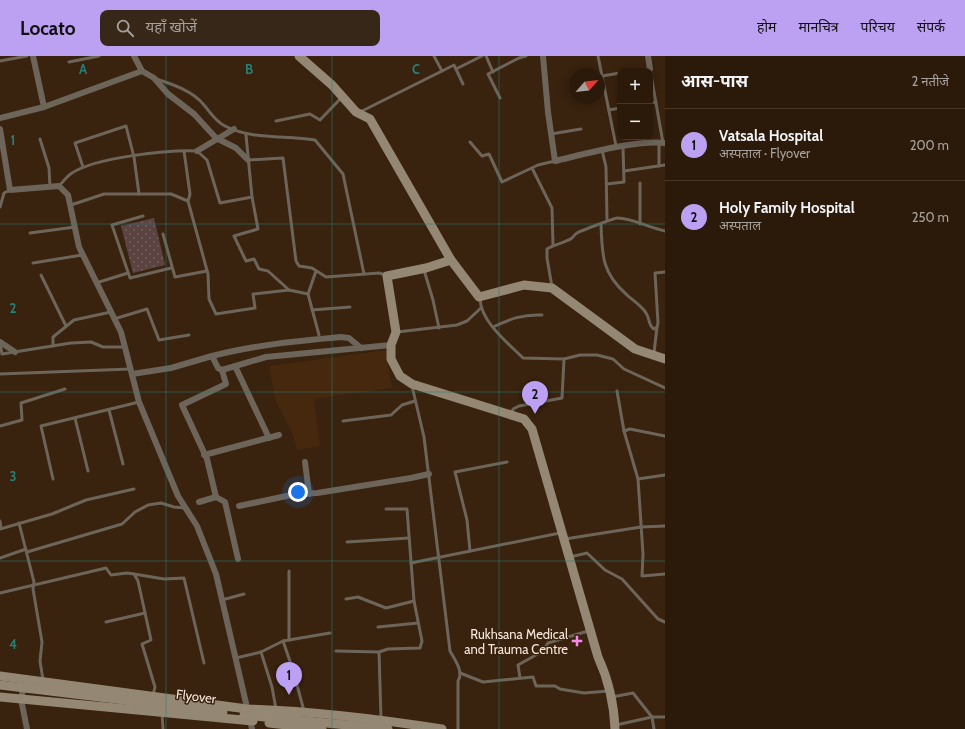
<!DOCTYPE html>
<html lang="hi">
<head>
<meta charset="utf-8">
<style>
  :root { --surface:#2b1a0a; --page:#372718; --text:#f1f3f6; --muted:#a6a19c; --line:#47382b; --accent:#bca0f2 }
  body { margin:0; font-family:Cabin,"Noto Sans Devanagari",sans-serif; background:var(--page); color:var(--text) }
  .controls { position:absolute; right:12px; top:12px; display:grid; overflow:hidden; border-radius:8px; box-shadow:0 2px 10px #0003 }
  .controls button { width:36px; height:36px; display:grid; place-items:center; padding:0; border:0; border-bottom:1px solid var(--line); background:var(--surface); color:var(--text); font:20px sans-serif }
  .compass { position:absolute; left:569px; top:12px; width:36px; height:36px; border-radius:50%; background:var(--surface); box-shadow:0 2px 10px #0003; rotate:63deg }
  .you { position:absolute; left:298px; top:436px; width:14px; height:14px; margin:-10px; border:3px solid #fff; border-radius:50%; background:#1a73e8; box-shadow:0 0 0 6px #1a73e833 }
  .badge { display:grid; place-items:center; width:26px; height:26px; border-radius:50%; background:var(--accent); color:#111; font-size:13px; font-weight:700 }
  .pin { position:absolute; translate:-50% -33px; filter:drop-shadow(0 1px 2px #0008) }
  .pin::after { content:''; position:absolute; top:21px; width:14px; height:12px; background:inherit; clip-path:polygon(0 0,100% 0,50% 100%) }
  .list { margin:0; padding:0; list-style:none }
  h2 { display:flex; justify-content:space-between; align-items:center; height:52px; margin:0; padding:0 16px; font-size:17px }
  h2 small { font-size:13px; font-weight:400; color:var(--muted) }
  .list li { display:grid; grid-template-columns:26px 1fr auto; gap:12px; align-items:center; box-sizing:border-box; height:72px; padding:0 16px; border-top:1px solid var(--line) }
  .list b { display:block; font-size:15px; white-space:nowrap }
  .list p { margin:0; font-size:13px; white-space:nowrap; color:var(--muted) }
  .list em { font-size:13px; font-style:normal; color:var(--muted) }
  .icon { flex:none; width:22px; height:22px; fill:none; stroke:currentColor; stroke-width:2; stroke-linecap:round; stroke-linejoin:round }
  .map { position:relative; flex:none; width:665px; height:673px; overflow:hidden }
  header { display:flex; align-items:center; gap:24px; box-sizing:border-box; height:56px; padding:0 20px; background:var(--accent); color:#111 }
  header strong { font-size:19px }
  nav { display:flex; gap:22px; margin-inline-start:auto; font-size:14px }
  .search { width:280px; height:36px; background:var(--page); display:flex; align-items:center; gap:10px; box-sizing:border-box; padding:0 14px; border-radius:8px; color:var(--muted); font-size:15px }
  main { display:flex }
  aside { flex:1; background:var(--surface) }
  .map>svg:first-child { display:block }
  .built { fill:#45280e }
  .park { fill:url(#park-dots) }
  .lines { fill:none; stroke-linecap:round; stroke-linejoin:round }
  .lane { stroke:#6d6559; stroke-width:3 }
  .street { stroke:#6d6559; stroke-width:6 }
  .secondary { stroke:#948774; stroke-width:9 }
  .grid { fill:none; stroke:#268179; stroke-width:1; stroke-opacity:0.55 }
  .poi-dot { fill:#f689ee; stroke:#39220e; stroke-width:1.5 }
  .labels { text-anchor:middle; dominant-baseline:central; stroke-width:3; stroke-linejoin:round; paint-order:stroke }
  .poi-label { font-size:13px; fill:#f7e7db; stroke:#39220e; text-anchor:end }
  .street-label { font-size:13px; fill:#f7e7db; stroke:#39220e }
  .grid-label { font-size:13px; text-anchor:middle; font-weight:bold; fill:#268179; stroke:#39220e; stroke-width:3; stroke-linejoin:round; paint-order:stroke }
</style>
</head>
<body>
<header>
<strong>Locato</strong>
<div class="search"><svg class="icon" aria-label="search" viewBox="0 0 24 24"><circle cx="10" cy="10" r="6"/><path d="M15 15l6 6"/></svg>यहाँ खोजें</div>
<nav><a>होम</a><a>मानचित्र</a><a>परिचय</a><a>संपर्क</a></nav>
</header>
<main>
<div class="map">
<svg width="665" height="673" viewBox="0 0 665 673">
  <defs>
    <pattern id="park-dots" width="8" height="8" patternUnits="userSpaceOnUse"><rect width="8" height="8" fill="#5b4341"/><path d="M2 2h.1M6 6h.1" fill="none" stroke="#735e5c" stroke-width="1.8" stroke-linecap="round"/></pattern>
  </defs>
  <rect width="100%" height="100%" fill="#39220e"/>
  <path class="built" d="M386,294L392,332L314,343L320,390L297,394L292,376L275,343L269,310Z"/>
  <path class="park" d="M154,162L165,209L133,217L121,170Z"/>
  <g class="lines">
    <g class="lane">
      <path d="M434,0L442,15"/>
      <path d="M486,0L493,16"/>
      <path d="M598,0L616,90"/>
      <path d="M0,5L27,0"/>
      <path d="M69,6L99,0"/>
      <path d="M456,13L482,0"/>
      <path d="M638,15L650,13L663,87"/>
      <path d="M602,20L620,17"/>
      <path d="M156,23C172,28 193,35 204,49C211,57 215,65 225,70C252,84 285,79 315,84L343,118L364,218"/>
      <path d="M500,42L488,18L519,2L526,0"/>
      <path d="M650,47L656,46"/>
      <path d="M609,54L620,52"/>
      <path d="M360,56L454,9L463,28"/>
      <path d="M276,65L310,58L320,64L342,41"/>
      <path d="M551,78L581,73"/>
      <path d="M246,79L252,141L258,173L234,180L246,205L254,203L259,213L268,215L289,234"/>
      <path d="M40,83L49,112L50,131"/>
      <path d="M470,86L482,100L489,98L502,126L538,109L555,105"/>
      <path d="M659,86V110"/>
      <path d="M602,94L606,111L607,163"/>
      <path d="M184,95L190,138L188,145L208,218L209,243L216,258L255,252L253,238L289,234L308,238"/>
      <path d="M248,104L283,102L296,205L299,210L312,212L326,221L379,217L386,219"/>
      <path d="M83,111L75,87L126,70L134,101L139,138"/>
      <path d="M532,112L552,152L553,189"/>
      <path d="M624,115L665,109"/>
      <path d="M640,127V168"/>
      <path d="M607,128L624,126L623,91"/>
      <path d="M59,130C63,126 67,120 72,117C97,101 167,94 197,95L207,104L220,147L252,141"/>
      <path d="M71,149L104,138H171L188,145"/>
      <path d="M0,151L4,137L10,134"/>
      <path d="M143,160L112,169L130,222L171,212"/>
      <path d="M601,168C602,199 602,217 626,238C632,244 642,250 646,257C650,263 648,269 654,273L657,271L658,267L655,217L665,216"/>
      <path d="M30,177L75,171"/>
      <path d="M163,178L175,221L207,215"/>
      <path d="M33,207L82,199"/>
      <path d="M424,214L433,244L439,272"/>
      <path d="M316,215L308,238L319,279"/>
      <path d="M41,219L66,270"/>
      <path d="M96,227L128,217"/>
      <path d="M552,231L547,202V193C555,188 565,187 572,182C574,180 575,178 577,177C580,175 615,162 617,162C633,162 649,172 665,175"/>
      <path d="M480,243C481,266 508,287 523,302L564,303L562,342L519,350L513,353L512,357"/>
      <path d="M312,254L350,251"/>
      <path d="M114,263L147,253L159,284L189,279"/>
      <path d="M493,271C510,263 523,258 542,259"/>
      <path d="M397,276L457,269L467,265L481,252"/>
      <path d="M0,287L2,298L71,287L91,286L103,291H125"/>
      <path d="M53,290V281L74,264L111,256"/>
      <path d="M654,297L657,271"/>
      <path d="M564,303L580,299H597L613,303L624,313L665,332"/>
      <path d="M0,318L130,313"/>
      <path d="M412,330L424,381L450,595C455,604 464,616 458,625V673"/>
      <path d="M617,335L624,375L638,423L643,498L642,520L665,518"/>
      <path d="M109,354L123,408"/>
      <path d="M75,362L88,415"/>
      <path d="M343,365L391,359L402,349L415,345"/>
      <path d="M0,370L22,364L21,347L65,333"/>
      <path d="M624,375L630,373L665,380"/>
      <path d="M53,423L41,370L139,346"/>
      <path d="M638,423L665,419"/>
      <path d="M0,465L1,472"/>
      <path d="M19,467L34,526L33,533L42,586L40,605L43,624"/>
      <path d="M0,473L52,458L86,444L134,433"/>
      <path d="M565,483L641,471L665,470"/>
      <path d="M347,486L409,482"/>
      <path d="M470,495L467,464L455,416L507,406"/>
      <path d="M27,496L122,468L135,456L148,449L161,447L174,451L185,452"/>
      <path d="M570,501L587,497L605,514L622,523L658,563L665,566"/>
      <path d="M0,502L26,493"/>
      <path d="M411,507L560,477"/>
      <path d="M134,518L164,523L184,522L204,607"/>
      <path d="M0,537L106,512L111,519L127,517L134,518L138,525L151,584L142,588L155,631L153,639"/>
      <path d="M346,543L358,541L386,552L414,545"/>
      <path d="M222,544L244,538"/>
      <path d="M106,566L145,557"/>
      <path d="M378,571L418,567"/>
      <path d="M289,584V515"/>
      <path d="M283,585L293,614L304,655"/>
      <path d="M336,595L379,596L388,593L420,592L422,585L414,545L407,453H386"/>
      <path d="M261,596L272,631L276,653"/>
      <path d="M379,596L381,662"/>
      <path d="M236,602L261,596L283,585L330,577"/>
      <path d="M460,617L483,626L533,621L536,630H555L560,633L584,637L609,635"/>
      <path d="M520,622L518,609L543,595L548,587L588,575"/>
      <path d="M612,641L633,637L652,661L654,673"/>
      <path d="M162,657L163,673"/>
      <path d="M616,669L652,661H665"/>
    </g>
    <g class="street">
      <path d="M33,0L44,51"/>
      <path d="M543,0L548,56L555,105C585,98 635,84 665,87"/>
      <path d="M648,0L650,13"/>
      <path d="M142,15L154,22L168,38L194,58L216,82L236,92L248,104"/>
      <path d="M0,62L44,51L142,15L134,0"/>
      <path d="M0,73L10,134L59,130L68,139L79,191L121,276L139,346L178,440L197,470L216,518L252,673"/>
      <path d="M197,95L234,73"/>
      <path d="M0,286L15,296"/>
      <path d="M212,300C255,289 297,285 341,281L349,282L361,292"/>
      <path d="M235,310L269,382"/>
      <path d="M132,318L171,312L212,300L218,312L222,314L266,301L391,289"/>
      <path d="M204,399L279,379"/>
      <path d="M305,406L309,438"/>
      <path d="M216,441L207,403L182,349L226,328L222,314"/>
      <path d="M199,446L216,441L225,446L238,503"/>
      <path d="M239,450L296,438L317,437L411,422L429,418"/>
      <path d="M24,629L21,643L27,673"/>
    </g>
    <g class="secondary">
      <path d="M299,0L332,29L356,56L370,63L451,204L479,241L524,229L552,232L635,293L665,303"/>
      <path d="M451,204L426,212L387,220L396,276L391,289V303L400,320L412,328L524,363L532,373L598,601C609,625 614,647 615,673"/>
      <path d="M0,620L247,653C313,655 378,663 442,673"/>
      <path d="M0,629L223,656"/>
      <path d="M0,641L253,665"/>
      <path d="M244,659L388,673"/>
      <path d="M269,667L322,673"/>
    </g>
  </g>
  <path class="grid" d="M166,0V673M332,0V673M499,0V673M0,168H665M0,336H665M0,505H665"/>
  <path class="poi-dot" d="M575 579h4v4h4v4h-4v4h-4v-4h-4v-4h4z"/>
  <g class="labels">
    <g class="poi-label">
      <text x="568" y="578">Rukhsana Medical<tspan x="568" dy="15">and Trauma Centre</tspan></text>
    </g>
    <g class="street-label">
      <text transform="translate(196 640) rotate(7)">Flyover</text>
    </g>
  </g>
  <g class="grid-label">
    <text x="83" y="18">A</text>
    <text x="249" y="18">B</text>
    <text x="416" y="18">C</text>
    <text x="13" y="89">1</text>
    <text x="13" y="257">2</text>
    <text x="13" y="425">3</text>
    <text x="13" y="593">4</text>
  </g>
</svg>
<div class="controls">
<button>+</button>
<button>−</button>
</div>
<svg class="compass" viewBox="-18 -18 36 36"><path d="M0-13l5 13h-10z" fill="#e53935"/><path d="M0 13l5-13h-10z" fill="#a6a19c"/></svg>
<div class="you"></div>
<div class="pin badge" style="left:289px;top:639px">1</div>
<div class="pin badge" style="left:535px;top:358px">2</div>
</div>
<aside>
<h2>आस-पास<small>2 नतीजे</small></h2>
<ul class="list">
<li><span class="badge">1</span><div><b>Vatsala Hospital</b><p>अस्पताल · Flyover</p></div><em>200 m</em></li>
<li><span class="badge">2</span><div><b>Holy Family Hospital</b><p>अस्पताल</p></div><em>250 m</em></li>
</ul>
</aside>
</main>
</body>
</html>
